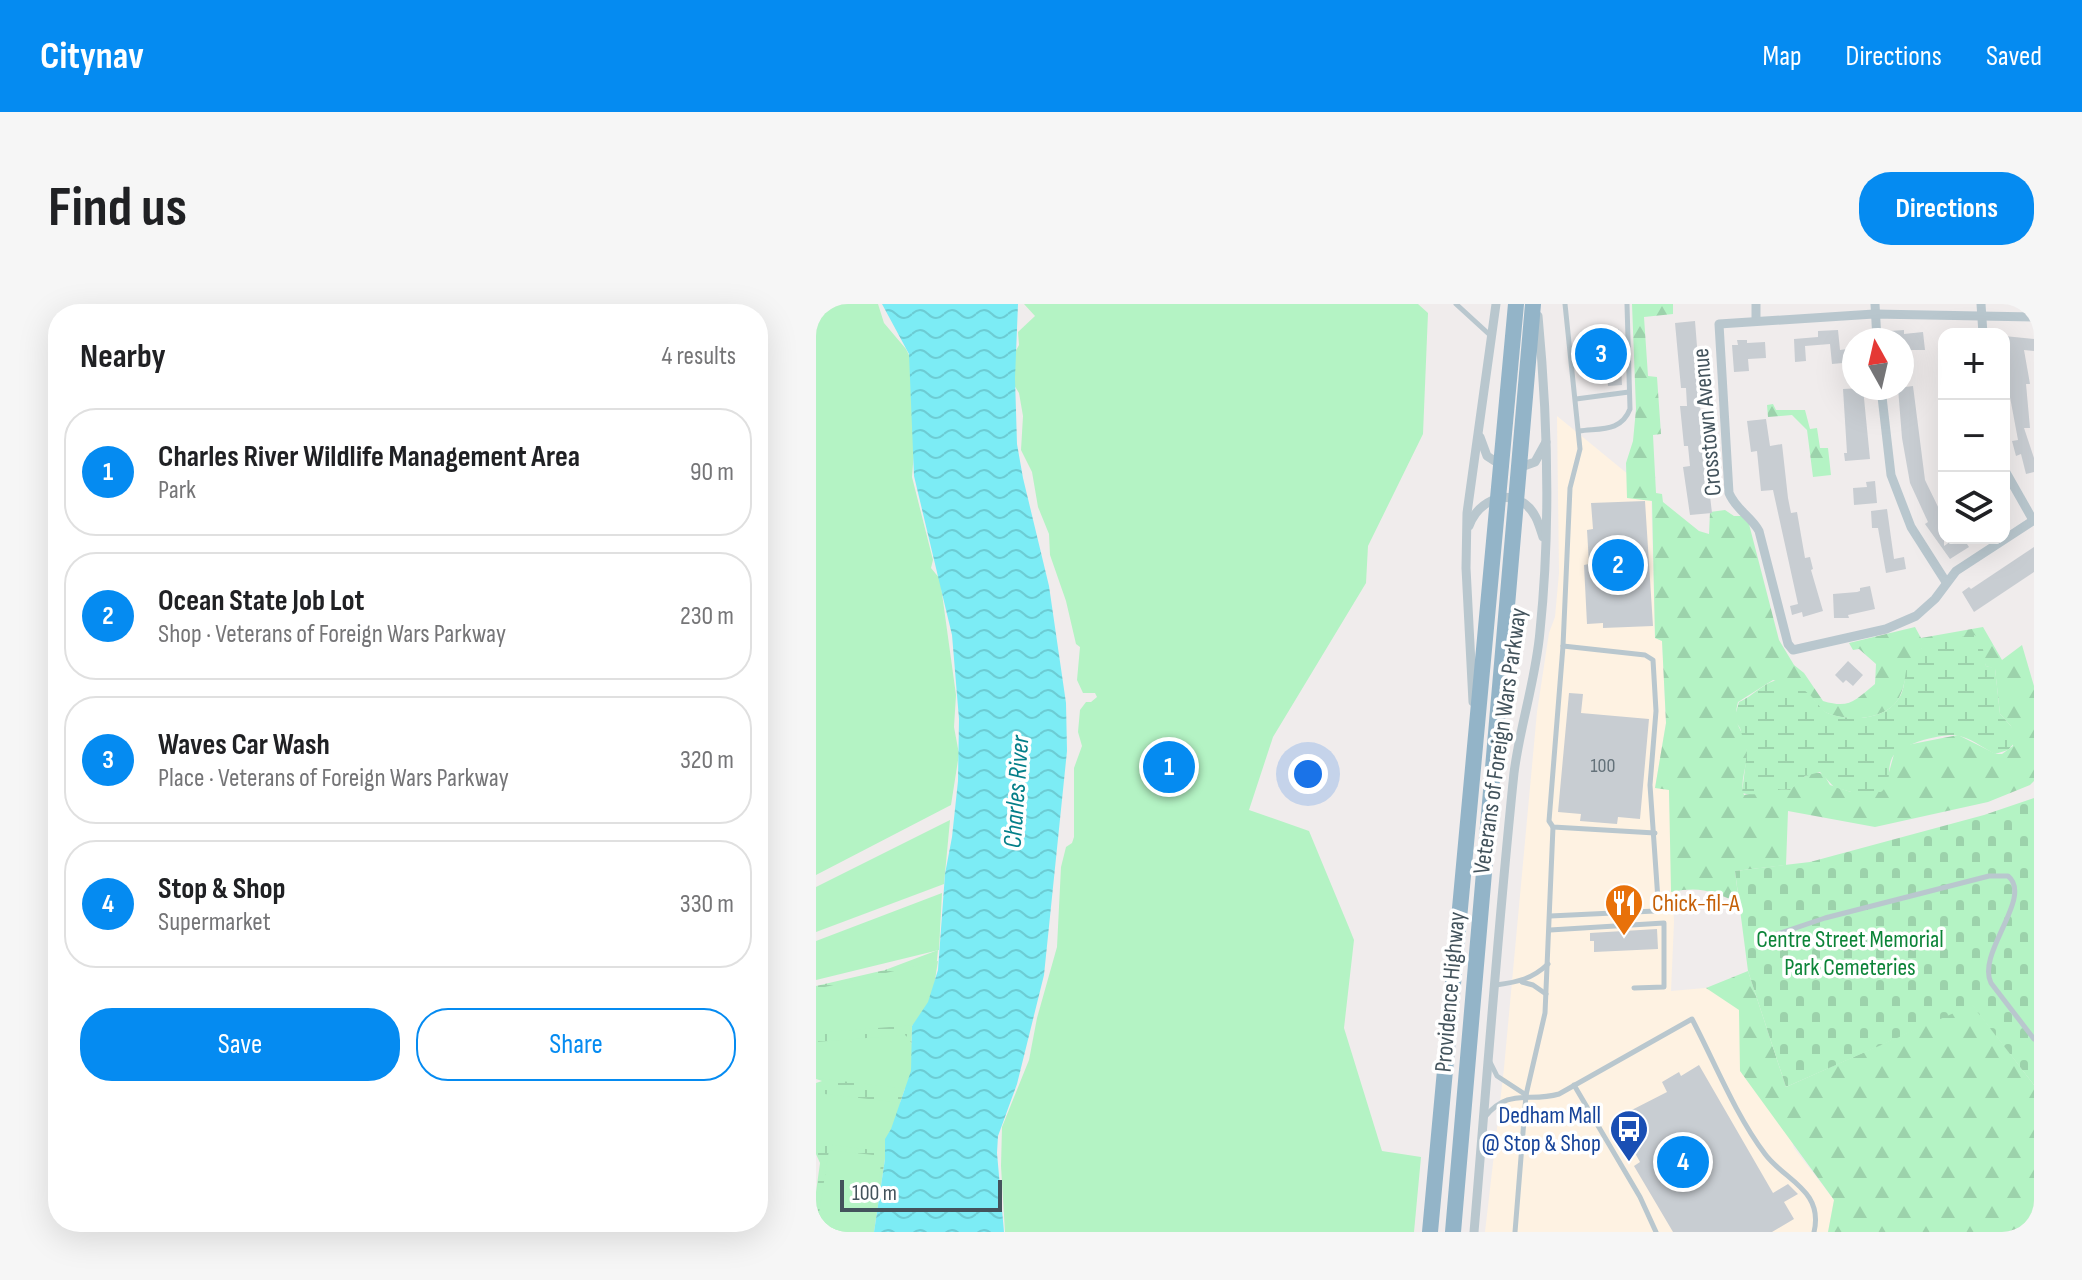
<!DOCTYPE html>
<html lang="en">
<head>
<meta charset="utf-8">
<style>
  :root { --surface:#fff; --page:#f6f6f6; --text:#202124; --muted:#757577; --line:#e0e0e0; --accent:#058bf1 }
  body { margin:0; font-family:"Sofia Sans Condensed",sans-serif; background:var(--page); color:var(--text) }
  .controls { position:absolute; right:24px; top:24px; display:grid; overflow:hidden; border-radius:16px; box-shadow:0 8px 32px #0002 }
  .controls button { width:72px; height:72px; display:grid; place-items:center; padding:0; border:0; border-bottom:2px solid var(--line); background:var(--surface); color:var(--text); font:40px sans-serif }
  .compass { position:absolute; left:1026px; top:24px; width:72px; height:72px; border-radius:50%; background:var(--surface); box-shadow:0 8px 32px #0002; rotate:352deg }
  .scale { position:absolute; left:24px; bottom:20px; width:162px; box-sizing:border-box; padding-left:8px; border:4px solid #43535c; border-top:0; font-size:22px; line-height:28px; white-space:nowrap; color:#43535c; -webkit-text-stroke:6px #fff; paint-order:stroke }
  .you { position:absolute; left:492px; top:470px; width:28px; height:28px; margin:-20px; border:6px solid #fff; border-radius:50%; background:#1a73e8; box-shadow:0 0 0 12px #1a73e833 }
  .badge { display:grid; place-items:center; width:52px; height:52px; border-radius:50%; background:var(--accent); color:#fff; font-size:26px; font-weight:700 }
  .pin { position:absolute; translate:-50% -50%; border:4px solid #fff; box-shadow:0 2px 8px #0006 }
  .list { margin:0; padding:0; list-style:none }
  h2 { display:flex; justify-content:space-between; align-items:center; height:104px; margin:0; padding:0 32px; font-size:34px }
  h2 small { font-size:26px; font-weight:400; color:var(--muted) }
  .list li { display:grid; grid-template-columns:52px 1fr auto; gap:24px; align-items:center; box-sizing:border-box; height:128px; margin:0 16px 16px; padding:0 16px; border:2px solid var(--line); border-radius:32px }
  .list b { display:block; font-size:30px; white-space:nowrap }
  .list p { margin:0; font-size:26px; white-space:nowrap; color:var(--muted) }
  .list em { font-size:26px; font-style:normal; color:var(--muted) }
  .actions { display:flex; gap:16px; padding:24px 32px }
  .actions a { flex:1; padding:18px 0; border:2px solid var(--accent); border-radius:32px; text-align:center; font-size:28px; color:var(--accent) }
  .actions .main { background:var(--accent); color:#fff }
  .icon { flex:none; width:44px; height:44px; fill:none; stroke:currentColor; stroke-width:2; stroke-linecap:round; stroke-linejoin:round }
  .map { position:relative; flex:none; width:1218px; height:928px; overflow:hidden; border-radius:32px }
  header { display:flex; align-items:center; gap:48px; box-sizing:border-box; height:112px; padding:0 40px; background:var(--accent); color:#fff }
  header strong { font-size:38px }
  nav { display:flex; gap:44px; margin-inline-start:auto; font-size:28px }
  .intro { display:flex; align-items:center; justify-content:space-between; box-sizing:border-box; height:192px; padding:0 48px }
  h1 { margin:0; font-size:56px }
  .button { padding:20px 36px; border-radius:32px; background:var(--accent); color:#fff; font-size:28px; font-weight:700 }
  main { display:flex; gap:48px; padding:0 48px }
  aside { flex:1; background:var(--surface); border-radius:32px; box-shadow:0 8px 32px #0002 }
  .map>svg:first-child { display:block }
  .commercial { fill:#fef2e2 }
  .forest { fill:url(#forest-firs); fill-rule:evenodd }
  .wetland { fill:url(#wetland-marsh) }
  .cemetery { fill:url(#cemetery-stones) }
  .park { fill:#b4f3c4 }
  .water { fill:url(#water-waves) }
  .building { fill:#c8cdd2 }
  .lines { fill:none; stroke-linecap:round; stroke-linejoin:round }
  .service { stroke:#b9c7ce; stroke-width:5 }
  .minor { stroke:#b9c7ce; stroke-width:9 }
  .trunk { stroke:#93b4c8; stroke-width:16 }
  .labels { text-anchor:middle; dominant-baseline:central; stroke-width:7; stroke-linejoin:round; paint-order:stroke }
  .number-label { font-size:20px; fill:#64727a }
  .street-label { font-size:24px; fill:#43535c; stroke:#fff }
  .food-label { font-size:24px; fill:#c56008; stroke:#fff; text-anchor:start }
  .park-label { font-size:24px; fill:#0c8438; stroke:#fff }
  .transit-label { font-size:24px; fill:#164399; stroke:#fff; text-anchor:end }
  .water-label { font-size:26px; font-style:italic; fill:#047f89; stroke:#fff }
</style>
</head>
<body>
<header>
<strong>Citynav</strong>
<nav><a>Map</a><a>Directions</a><a>Saved</a></nav>
</header>
<div class="intro"><h1>Find us</h1><a class="button">Directions</a></div>
<main>
<aside>
<h2>Nearby<small>4 results</small></h2>
<ul class="list">
<li><span class="badge">1</span><div><b>Charles River Wildlife Management Area</b><p>Park</p></div><em>90 m</em></li>
<li><span class="badge">2</span><div><b>Ocean State Job Lot</b><p>Shop · Veterans of Foreign Wars Parkway</p></div><em>230 m</em></li>
<li><span class="badge">3</span><div><b>Waves Car Wash</b><p>Place · Veterans of Foreign Wars Parkway</p></div><em>320 m</em></li>
<li><span class="badge">4</span><div><b>Stop &amp; Shop</b><p>Supermarket</p></div><em>330 m</em></li>
</ul>
<div class="actions"><a class="main">Save</a><a>Share</a></div>
</aside>
<div class="map">
<svg width="1218" height="928" viewBox="0 0 1218 928">
  <defs>
    <pattern id="forest-firs" width="22" height="20" patternUnits="userSpaceOnUse" patternTransform="scale(2)"><rect width="22" height="20" fill="#b4f3c4"/><path d="M5 1l3.5 6h-7zM16 11l3.5 6h-7z" fill="#9cd2ab"/></pattern>
    <pattern id="wetland-marsh" width="20" height="14" patternUnits="userSpaceOnUse" patternTransform="scale(2)"><rect width="20" height="14" fill="#b4f3c4"/><path d="M1 5h8M5 5V1M11 12h8M15 12V8" fill="none" stroke="#9cd2ab"/></pattern>
    <pattern id="cemetery-stones" width="16" height="16" patternUnits="userSpaceOnUse" patternTransform="scale(2)"><rect width="16" height="16" fill="#b4f3c4"/><path d="M2 7V4a2 2 0 0 1 4 0v3zM10 15v-3a2 2 0 0 1 4 0v3z" fill="#9cd2ab"/></pattern>
    <pattern id="water-waves" width="16" height="10" patternUnits="userSpaceOnUse" patternTransform="scale(2)"><rect width="16" height="10" fill="#7cecf5"/><path d="M0 5q4-4 8 0t8 0" fill="none" stroke="#6cccd4"/></pattern>
  </defs>
  <rect width="100%" height="100%" fill="#f0ecec"/>
  <path class="commercial" d="M741,112L835,189L839,334L846,337L850,419L839,484L853,485L858,618L855,687L923,681L978,844L1018,896L1012,928H669L688,764L721,408L733,329L739,313L743,269Z"/>
  <g class="forest">
    <path d="M816,0H857V10L828,13L832,72L841,73L845,130L837,131L840,189L846,190L847,198L883,227L893,230L894,208L909,206L918,212H925L933,220L963,336L978,361L988,369L1007,397C1034,405 1038,397 1059,380L1060,360L1043,345L1037,346L1033,339L1099,323L1105,334L1167,323L1186,356L1206,341L1218,382V477L1214,481L1172,498L1059,523L972,507L970,561L919,567L923,599C895,587 885,582 855,588L853,486L839,484L850,419L846,337L839,334L836,197L811,194L810,159L817,137L820,105ZM1106,344L1167,354L1170,362L1179,365L1184,410L1195,422L1197,442L1186,450H1180L1142,431L1086,442L1078,450L1072,472L1058,488H1035L1014,481L1008,471C995,463 983,476 974,486L964,484L928,491C923,476 932,462 931,447C929,423 915,424 922,398L957,376C968,380 982,384 992,390C999,395 1002,404 1009,408C1031,419 1071,416 1083,394C1093,374 1087,359 1106,344Z"/>
    <path d="M957,100L960,106H989L994,125L1001,124L1004,144H1012L1015,171L997,173L991,126L976,111L952,113L951,101Z"/>
    <path d="M932,667L970,783L1156,700L1218,781V928H1012L1018,896L924,767L923,706L890,684Z"/>
  </g>
  <g class="wetland">
    <path d="M1158,331L1165,334L1170,362L1179,364L1184,410L1195,422L1201,436L1192,446L1179,450C1167,444 1154,433 1139,431C1124,430 1083,440 1076,454C1070,467 1077,479 1065,488H1035L1018,483L1004,468L989,472L974,486C958,483 942,494 926,489L931,448L924,424L918,415L923,398C940,391 948,376 969,375C978,380 988,385 995,392C1003,400 1005,408 1017,411C1042,418 1076,414 1086,388C1090,377 1088,363 1096,352C1107,337 1141,334 1158,331Z"/>
    <path d="M122,646L118,685L96,722L95,767L75,825L69,835V855L58,928H0V888L4,859L0,850V779L6,777L0,775V682L69,666Z"/>
  </g>
  <path class="cemetery" d="M1218,494V781L1156,701L970,783L932,667L919,567L994,558L1168,511Z"/>
  <g class="park">
    <path d="M0,0H62L68,19L90,45L96,57L99,135L96,173L117,256L115,264L124,275L140,391L138,423L143,450L135,501L0,571Z"/>
    <path d="M208,0H602L612,9L607,130L552,242L550,279L457,433L433,506L493,527L534,626L538,636L528,724L566,847L605,853L598,928H189L185,862L186,823L213,756L221,714L241,643L245,563L250,543L256,539L258,533V464L266,442L262,428L264,406L270,398H275L281,393L279,389H267L261,376L264,343L260,340L250,297L234,251L233,230L222,203L216,168L205,146L207,112L203,89L195,76L197,52L203,41L202,28L219,12Z"/>
    <path d="M134,516L128,580L0,628V583Z"/>
    <path d="M126,589L123,646L0,676V637Z"/>
    <path d="M122,657L115,699L98,721L0,729V685Z"/>
    <path d="M89,731C105,744 95,766 92,785L0,774V738Z"/>
    <path d="M0,789L87,799L70,844L66,847L0,839Z"/>
    <path d="M13,846L66,852L56,928H0Z"/>
  </g>
  <path class="water" d="M66,0H202L199,74L201,140L207,174L233,282L250,399L251,447L228,671L201,780L182,832L181,849L188,928H58L69,855V835L75,825L95,767L96,722L112,698L122,666L129,570L136,533L142,477L143,415L136,331L98,172L93,50Z"/>
  <g class="building">
    <path d="M879,17L882,55H886V92H883L885,110H889L891,149H889L896,209L874,211L867,163L874,162L872,142H868L864,102H871L870,84H865L859,19Z"/>
    <path d="M803,25L806,81L792,82L791,72L768,73L765,27Z"/>
    <path d="M1022,26L1024,46L1038,44V58L1016,60L1014,40L989,42L990,57L979,58L978,35L1002,33V27Z"/>
    <path d="M1088,26V30L1107,28L1109,46H1086V36H1075L1074,27Z"/>
    <path d="M1188,32L1218,35V47L1208,46L1214,80H1210L1214,124H1208L1218,154V168L1210,170L1205,150L1200,152L1196,137L1202,136L1188,61Z"/>
    <path d="M921,36H931V39L949,38L950,54L932,55L933,67L918,68L916,41H922Z"/>
    <path d="M1097,82L1109,176L1126,211L1128,210V242L1140,234H1147L1153,243L1134,255L1109,220L1112,218L1094,179L1086,134L1082,84Z"/>
    <path d="M1047,84L1054,155L1029,157L1028,149H1031L1027,85Z"/>
    <path d="M950,115L954,142L966,140L972,194L975,209L981,208L989,254L994,253L997,265L995,266L1007,307L987,313L986,308L976,311L974,302L982,300L957,186L945,187L941,147L935,148L931,117Z"/>
    <path d="M1059,177L1061,199L1038,201L1037,184L1051,183L1050,178Z"/>
    <path d="M829,197L837,322L787,324V319L771,320L768,261L773,260L771,226L777,225L775,199Z"/>
    <path d="M1071,205L1078,255L1088,253L1090,265L1070,269L1062,224H1056L1055,207Z"/>
    <path d="M1218,243V268L1158,308L1146,288L1153,283L1155,285Z"/>
    <path d="M1054,282L1059,305L1032,311L1033,314H1018L1017,290L1041,288L1044,287V284Z"/>
    <path d="M1032,357L1047,371L1037,382L1030,376L1027,379L1019,371Z"/>
    <path d="M753,389L767,390L765,409L833,415L824,515L802,513L801,520L764,517L765,510L742,508Z"/>
    <path d="M841,625L842,645L778,648V637H774V629Z"/>
    <path d="M883,761L957,889L972,880L982,890L968,898L978,915L956,928H857L818,862L824,858L805,824L809,821L804,812L851,788L846,778L863,768L865,772Z"/>
  </g>
  <g class="lines">
    <g class="service">
      <path d="M640,0L675,32"/>
      <path d="M749,0L764,145L754,184L747,342L733,517L737,523L839,529"/>
      <path d="M760,95L813,88"/>
      <path d="M763,127C785,124 805,128 814,105L811,0"/>
      <path d="M734,612L839,607L842,596L834,481L840,407L837,356L829,351L747,342"/>
      <path d="M734,626L848,619V683L818,684"/>
      <path d="M950,634L1009,614L1173,572H1192C1218,593 1160,649 1175,679L1218,735"/>
      <path d="M706,678L717,681L730,690"/>
      <path d="M680,681C702,678 716,675 732,660"/>
      <path d="M674,758L681,772L710,791"/>
      <path d="M758,781L824,893L840,928"/>
      <path d="M669,813C693,783 713,799 743,790L876,715C899,759 919,810 949,850C968,876 1008,886 998,928"/>
      <path d="M699,928L710,791L729,709L737,523"/>
    </g>
    <g class="minor">
      <path d="M940,0V16"/>
      <path d="M1059,0L1061,36"/>
      <path d="M1165,0L1167,30"/>
      <path d="M1218,13L1058,10L903,20L913,189C920,206 935,212 943,227L972,340L977,346L1070,325L1100,312L1119,295L1140,267L1218,216"/>
      <path d="M1065,84L1075,171L1095,223L1130,278"/>
      <path d="M664,133L671,152L688,163"/>
      <path d="M702,164L719,158L730,138"/>
      <path d="M1188,165L1217,216"/>
      <path d="M653,222C661,200 686,184 709,200C720,208 723,221 727,233"/>
      <path d="M657,398L650,264L651,209L680,0"/>
      <path d="M658,928C671,775 682,622 698,469C704,421 720,375 724,327C735,221 732,117 722,12"/>
    </g>
    <g class="trunk">
      <path d="M614,928L700,0"/>
      <path d="M637,928L717,0"/>
    </g>
  </g>
  <defs>
    <g id="restaurant-pin" transform="scale(2)"><path d="M0 17L-7.5 6A9.5 9.5 0 1 1 7.5 6Z" fill="#e8710a" stroke="#fff"/><path d="M-5-6h1v4h1v-4h1v4h1v-4h1v5L-1.5 .5V6h-2V.5L-5-1ZM5-6V6H3V1.5H1.5Q1.5-4 5-6Z" fill="#fff"/></g>
    <g id="bus-pin" transform="scale(2)"><path d="M0 17L-7.5 6A9.5 9.5 0 1 1 7.5 6Z" fill="#1a4fb4" stroke="#fff"/><path d="M-5-6H5V4H4V6H2V4H-2V6H-4V4H-5ZM-3.5-4V0h7V-4ZM-3.5 1.2v1.5H-2V1.2ZM2 1.2v1.5H3.5V1.2Z" fill="#fff"/></g>
  </defs>
  <g fill-rule="evenodd">
    <use href="#restaurant-pin" x="808" y="599"/>
    <use href="#bus-pin" x="813" y="825"/>
  </g>
  <g class="labels">
    <g class="number-label">
      <text x="787" y="462">100</text>
    </g>
    <g class="street-label">
      <text transform="translate(891 118) rotate(-95)">Crosstown Avenue</text>
      <text transform="translate(684 437) rotate(-82)">Veterans of Foreign Wars Parkway</text>
      <text transform="translate(634 688) rotate(-85)">Providence Highway</text>
    </g>
    <g class="food-label">
      <text x="836" y="599">Chick-fil-A</text>
    </g>
    <g class="park-label">
      <text x="1034" y="635">Centre Street Memorial<tspan x="1034" dy="28">Park Cemeteries</tspan></text>
    </g>
    <g class="transit-label">
      <text x="785" y="811">Dedham Mall<tspan x="785" dy="28">@ Stop &amp; Shop</tspan></text>
    </g>
    <g class="water-label">
      <text transform="translate(201 488) rotate(-86)">Charles River</text>
    </g>
  </g>
</svg>
<div class="controls">
<button>+</button>
<button>−</button>
<button><svg class="icon" aria-label="layers" viewBox="0 0 24 24"><path d="M12 4l9 5-9 5-9-5zM3 14l9 5 9-5"/></svg></button>
</div>
<svg class="compass" viewBox="-18 -18 36 36"><path d="M0-13l5 13h-10z" fill="#e53935"/><path d="M0 13l5-13h-10z" fill="#757577"/></svg>
<div class="scale">100 m</div>
<div class="you"></div>
<div class="pin badge" style="left:353px;top:463px">1</div>
<div class="pin badge" style="left:802px;top:261px">2</div>
<div class="pin badge" style="left:785px;top:50px">3</div>
<div class="pin badge" style="left:867px;top:858px">4</div>
</div>
</main>
</body>
</html>
